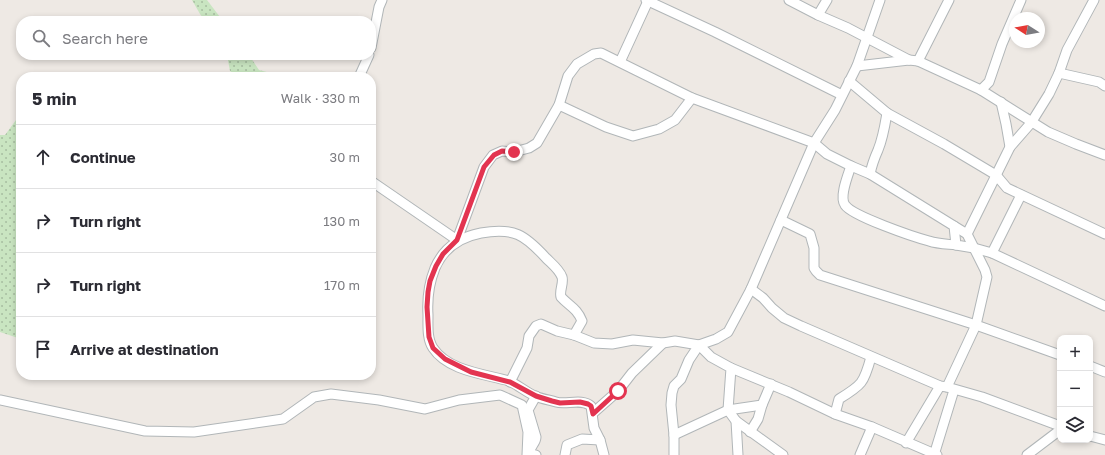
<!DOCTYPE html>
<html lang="en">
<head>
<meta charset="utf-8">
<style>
  :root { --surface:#fff; --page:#f7f7f7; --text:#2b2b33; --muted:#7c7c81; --line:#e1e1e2 }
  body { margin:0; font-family:"Golos Text",sans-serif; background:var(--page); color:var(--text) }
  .controls { position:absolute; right:12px; bottom:12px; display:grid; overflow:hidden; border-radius:8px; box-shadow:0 2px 6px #0003 }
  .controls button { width:36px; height:36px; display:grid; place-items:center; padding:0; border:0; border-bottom:1px solid var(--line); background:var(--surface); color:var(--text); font:20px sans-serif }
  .compass { position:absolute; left:1009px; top:12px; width:36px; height:36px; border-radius:50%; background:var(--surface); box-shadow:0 2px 6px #0003; rotate:281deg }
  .stop { position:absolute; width:12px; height:12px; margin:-9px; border:3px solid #e33450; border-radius:50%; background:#fff }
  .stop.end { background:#e33450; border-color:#fff; box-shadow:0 1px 4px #0008 }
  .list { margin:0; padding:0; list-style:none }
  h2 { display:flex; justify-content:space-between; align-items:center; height:52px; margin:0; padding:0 16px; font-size:17px }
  h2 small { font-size:13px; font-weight:400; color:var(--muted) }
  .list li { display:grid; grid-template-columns:26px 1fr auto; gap:12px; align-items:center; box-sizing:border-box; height:64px; padding:0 16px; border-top:1px solid var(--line) }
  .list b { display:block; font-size:15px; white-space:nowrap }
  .list em { font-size:13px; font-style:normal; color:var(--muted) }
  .icon { flex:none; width:22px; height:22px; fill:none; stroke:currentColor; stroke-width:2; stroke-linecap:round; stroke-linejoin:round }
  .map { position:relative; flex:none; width:1105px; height:455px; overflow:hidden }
  .search { position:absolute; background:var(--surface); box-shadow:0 2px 6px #0003; left:16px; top:16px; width:360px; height:44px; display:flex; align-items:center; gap:10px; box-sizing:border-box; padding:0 14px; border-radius:16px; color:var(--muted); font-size:15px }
  .panel { position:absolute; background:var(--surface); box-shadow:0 2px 6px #0003; left:16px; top:72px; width:360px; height:308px; border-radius:16px }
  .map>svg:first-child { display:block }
  .grass { fill:url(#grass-dots) }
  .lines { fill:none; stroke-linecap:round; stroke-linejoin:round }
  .street-casing { stroke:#b1b6b8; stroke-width:11 }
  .street { stroke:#fff; stroke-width:9 }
  .route { stroke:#e33450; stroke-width:5 }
</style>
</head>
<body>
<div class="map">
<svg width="1105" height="455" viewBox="0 0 1105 455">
  <defs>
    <pattern id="grass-dots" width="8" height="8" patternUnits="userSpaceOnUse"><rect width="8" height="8" fill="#c9e5c1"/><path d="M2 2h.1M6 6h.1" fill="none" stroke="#a6bda0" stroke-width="1.8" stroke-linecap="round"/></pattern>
  </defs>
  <rect width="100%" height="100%" fill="#eee9e4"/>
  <g class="grass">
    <path d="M192,0H207L223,21H205L200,14Z"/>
    <path d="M227,55H249L259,70L286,77H239L230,71Z"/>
    <path d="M16,120L21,122V339L0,332V135H5Z"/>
  </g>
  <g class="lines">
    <g class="street-casing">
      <g id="street">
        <path d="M646,0L715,32L842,95"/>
        <path d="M789,0L818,15L848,28L909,60"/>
        <path d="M818,15L827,0"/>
        <path d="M371,48L379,7L382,0"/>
        <path d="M918,61L949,0"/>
        <path d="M620,62L648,1"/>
        <path d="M857,66L909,60L918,61L981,90L1048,132L1076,144L1105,155"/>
        <path d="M1059,73L1099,82L1105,86"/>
        <path d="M359,77L369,55"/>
        <path d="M849,81L887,113L944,144L996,175L1007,188L1105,234"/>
        <path d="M981,90L989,82L1002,44L1021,0"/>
        <path d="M1001,102L1006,124L1010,147"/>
        <path d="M559,105L606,127L633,136L659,129L675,120L692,98"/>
        <path d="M851,166C848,175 839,197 845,205C852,216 914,237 929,241C938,244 947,244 956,245"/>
        <path d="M870,174C872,164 874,159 878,150C883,138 885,125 887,113"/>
        <path d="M371,181L457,240L484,167L493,155L502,151L514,152L529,148L537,143L559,105L568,76L577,64L594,54L601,53L692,98L814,143L827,154L851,166L870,174L954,226L956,245L974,248L992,253L1105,306"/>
        <path d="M781,220L810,234L814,248V268L816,271L820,275L976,325L947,387"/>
        <path d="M954,226L967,234L985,270L987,277L976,325L1060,355"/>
        <path d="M967,234L1010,147L1031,123L1049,94L1059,73L1067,50L1094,0"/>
        <path d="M992,253L1021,195"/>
        <path d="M751,289L763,298L772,308L784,318L801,326L940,386L947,387L982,397L1060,426"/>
        <path d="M574,335L582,321C577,308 569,306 561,297C559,291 564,283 562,277C559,269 552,264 546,258C525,235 514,227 481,233C460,237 444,247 435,268C429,283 427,299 428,315C428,326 427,339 433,348C448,371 485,374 509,381C518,385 526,392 535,396C542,399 549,400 556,402C566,405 582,398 591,406L594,428L600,440L604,455"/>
        <path d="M1090,366L1105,372"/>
        <path d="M731,368L789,392L835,414L872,427L937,455"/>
        <path d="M510,382L527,348L529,336L536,326L541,324L557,331L574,335L594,343L612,344L633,340L663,343L675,341L699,345L711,357L731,368L728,410L736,421L738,455"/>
        <path d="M0,400L145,431L194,432L283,419L314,397L331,394L379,400L425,409L459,400L500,395L522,405L528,432L527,455"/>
        <path d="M593,413L618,391L632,373L663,343"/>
        <path d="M835,414L839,399C862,385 864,383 871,357"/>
        <path d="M736,421L783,455"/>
        <path d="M750,432L758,419L762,405"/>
        <path d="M674,435L728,410L762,405L771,384"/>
        <path d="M1090,436L1105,440"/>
        <path d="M906,443L940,386"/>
        <path d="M536,455L532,454L530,452C530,446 536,443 536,437L528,410L536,396"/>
        <path d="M565,455L567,445L582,439L600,440"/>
        <path d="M674,455V435L671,405L672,393L674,386L681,379L689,360L699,345L716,339L728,332L751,289L814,143L835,110L857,66L880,0"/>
        <path d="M860,455L872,427"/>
        <path d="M934,455L954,390"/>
        <path d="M1027,455L1060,430"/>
      </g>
    </g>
    <use href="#street" class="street"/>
  </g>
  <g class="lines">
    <path class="route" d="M514,152L502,151L494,155L484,167L457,240L443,254L436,266L430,281L428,292L427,307L429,337L433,348L445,359L471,372L510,382L536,396L552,401L560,403L580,402L588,404L591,406L593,414L618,391"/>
  </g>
</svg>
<div class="controls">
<button>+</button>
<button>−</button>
<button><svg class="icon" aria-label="layers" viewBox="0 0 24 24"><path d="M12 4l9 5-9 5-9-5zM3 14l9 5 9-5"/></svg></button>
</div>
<svg class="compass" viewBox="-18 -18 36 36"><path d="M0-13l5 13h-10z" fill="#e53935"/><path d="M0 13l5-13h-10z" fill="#7c7c81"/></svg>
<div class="stop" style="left:618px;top:391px"></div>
<div class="stop end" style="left:514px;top:152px"></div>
<div class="search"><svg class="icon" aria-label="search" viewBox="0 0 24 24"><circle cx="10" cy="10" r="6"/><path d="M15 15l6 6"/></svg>Search here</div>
<section class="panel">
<h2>5 min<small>Walk · 330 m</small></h2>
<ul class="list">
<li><svg class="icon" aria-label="ahead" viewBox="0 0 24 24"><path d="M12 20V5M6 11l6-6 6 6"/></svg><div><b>Continue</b></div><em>30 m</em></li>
<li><svg class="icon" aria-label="right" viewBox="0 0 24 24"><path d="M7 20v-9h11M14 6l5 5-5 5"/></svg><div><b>Turn right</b></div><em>130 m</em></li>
<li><svg class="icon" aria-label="right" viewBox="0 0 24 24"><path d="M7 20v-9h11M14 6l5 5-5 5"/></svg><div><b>Turn right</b></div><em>170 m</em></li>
<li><svg class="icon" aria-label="arrive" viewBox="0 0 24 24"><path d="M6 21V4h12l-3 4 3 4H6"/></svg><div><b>Arrive at destination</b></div></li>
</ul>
</section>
</div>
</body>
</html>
